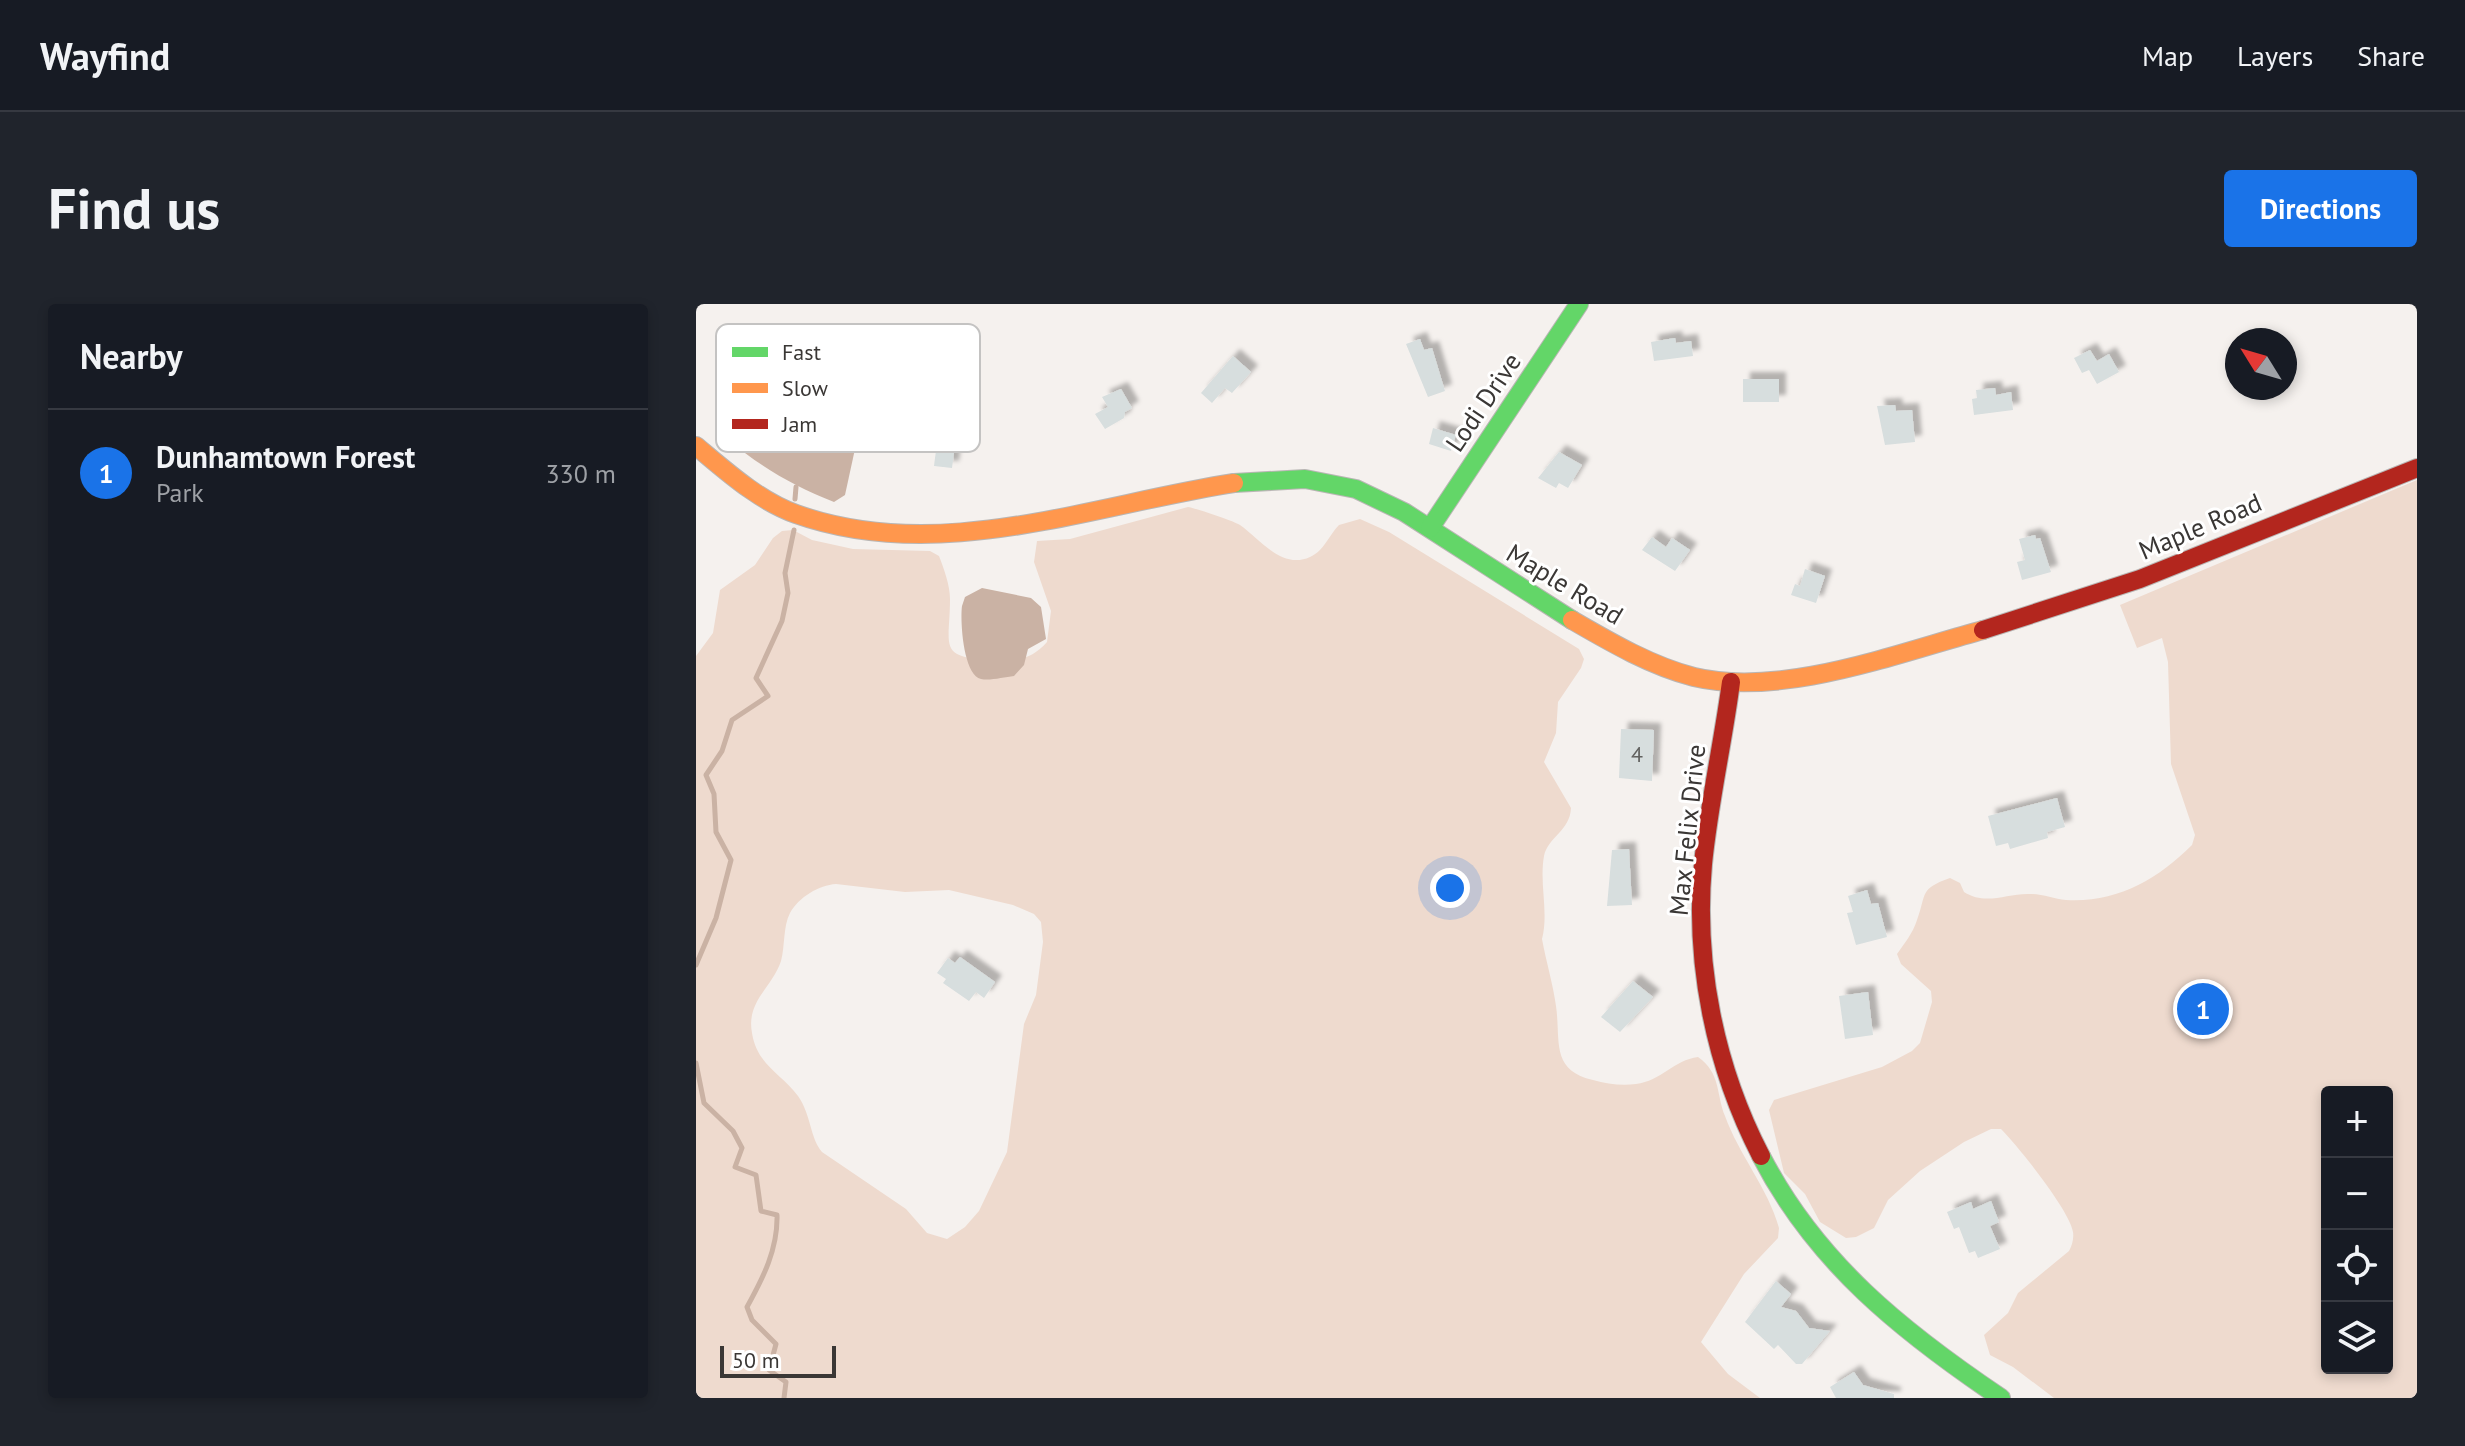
<!DOCTYPE html>
<html lang="en">
<head>
<meta charset="utf-8">
<style>
  :root { --surface:#171b24; --page:#20242c; --text:#f1f3f6; --muted:#9ea1a6; --line:#363941; --accent:#1a73e8 }
  body { margin:0; font-family:"PT Sans",sans-serif; background:var(--page); color:var(--text) }
  .controls { position:absolute; right:24px; bottom:24px; display:grid; overflow:hidden; border-radius:8px; box-shadow:0 4px 12px #0003 }
  .controls button { width:72px; height:72px; display:grid; place-items:center; padding:0; border:0; border-bottom:2px solid var(--line); background:var(--surface); color:var(--text); font:40px sans-serif }
  .compass { position:absolute; left:1529px; top:24px; width:72px; height:72px; border-radius:50%; background:var(--surface); box-shadow:0 4px 12px #0003; rotate:307deg }
  .scale { position:absolute; left:24px; bottom:20px; width:116px; box-sizing:border-box; padding-left:8px; border:4px solid #3a3735; border-top:0; font-size:22px; line-height:28px; white-space:nowrap; color:#3a3735; -webkit-text-stroke:6px #fff; paint-order:stroke }
  .you { position:absolute; left:754px; top:584px; width:28px; height:28px; margin:-20px; border:6px solid #fff; border-radius:50%; background:#1a73e8; box-shadow:0 0 0 12px #1a73e833 }
  .badge { display:grid; place-items:center; width:52px; height:52px; border-radius:50%; background:var(--accent); color:#fff; font-size:26px; font-weight:700 }
  .pin { position:absolute; translate:-50% -50%; border:4px solid #fff; box-shadow:0 2px 8px #0006 }
  .list { margin:0; padding:0; list-style:none }
  h2 { display:flex; justify-content:space-between; align-items:center; height:104px; margin:0; padding:0 32px; font-size:34px }
  h2 small { font-size:26px; font-weight:400; color:var(--muted) }
  .list li { display:grid; grid-template-columns:52px 1fr auto; gap:24px; align-items:center; box-sizing:border-box; height:128px; padding:0 32px; border-top:2px solid var(--line) }
  .list b { display:block; font-size:30px; white-space:nowrap }
  .list p { margin:0; font-size:26px; white-space:nowrap; color:var(--muted) }
  .list em { font-size:26px; font-style:normal; color:var(--muted) }
  .icon { flex:none; width:44px; height:44px; fill:none; stroke:currentColor; stroke-width:2; stroke-linecap:round; stroke-linejoin:round }
  .map { position:relative; flex:none; width:1721px; height:1094px; overflow:hidden; border-radius:8px }
  header { display:flex; align-items:center; gap:48px; box-sizing:border-box; height:112px; padding:0 40px; background:var(--surface); border-bottom:2px solid var(--line) }
  header strong { font-size:38px }
  nav { display:flex; gap:44px; margin-inline-start:auto; font-size:28px }
  .intro { display:flex; align-items:center; justify-content:space-between; box-sizing:border-box; height:192px; padding:0 48px }
  h1 { margin:0; font-size:56px }
  .button { padding:20px 36px; border-radius:8px; background:var(--accent); color:#fff; font-size:28px; font-weight:700 }
  main { display:flex; gap:48px; padding:0 48px }
  aside { flex:1; background:var(--surface); border-radius:8px; box-shadow:0 4px 12px #0003 }
  .map>svg:first-child { display:block }
  .green { fill:#eedace; fill-rule:evenodd }
  .water { fill:#cab2a4 }
  .lines { fill:none; stroke-linecap:round; stroke-linejoin:round }
  .stream { stroke:#cab2a4; stroke-width:5 }
  .building { fill:#d7dede; filter:url(#shadow) }
  .fast-casing { stroke:#b9b6b4; stroke-width:20 }
  .slow-casing { stroke:#b9b6b4; stroke-width:20 }
  .jam-casing { stroke:#b9b6b4; stroke-width:20 }
  .fast { stroke:#63d668; stroke-width:18 }
  .slow { stroke:#ff974d; stroke-width:18 }
  .jam { stroke:#b3261e; stroke-width:18 }
  .labels { text-anchor:middle; dominant-baseline:central; stroke-width:6; stroke-linejoin:round; paint-order:stroke }
  .number-label { font-size:22px; fill:#61615f }
  .street-label { font-size:26px; fill:#3a3735; stroke:#fff }
  .key { fill:#fff; stroke:#c4c3c2; stroke-width:2 }
  .key-label { font-size:22px; fill:#3a3735 }
</style>
</head>
<body>
<header>
<strong>Wayfind</strong>
<nav><a>Map</a><a>Layers</a><a>Share</a></nav>
</header>
<div class="intro"><h1>Find us</h1><a class="button">Directions</a></div>
<main>
<aside>
<h2>Nearby<small></small></h2>
<ul class="list">
<li><span class="badge">1</span><div><b>Dunhamtown Forest</b><p>Park</p></div><em>330 m</em></li>
</ul>
</aside>
<div class="map">
<svg width="1721" height="1094" viewBox="0 0 1721 1094">
  <defs>
    <filter id="shadow"><feDropShadow dx="7" dy="-7" stdDeviation="2" flood-color="#0004"/></filter>
  </defs>
  <rect width="100%" height="100%" fill="#f5f1ee"/>
  <g class="green">
    <path d="M1721,176V1094H1358L1317,1063L1294,1051L1288,1031L1312,1009L1322,989L1373,947C1376,941 1378,935 1377,928C1374,907 1322,842 1305,825H1295L1268,838L1224,867L1192,896L1178,924L1160,933L1150,934L1124,918L1109,890L1088,869L1073,806L1078,796L1186,763L1216,747L1224,739L1236,698L1235,687L1205,660L1201,650C1208,640 1217,629 1221,616C1231,589 1223,585 1254,574L1264,579L1268,588C1290,602 1311,589 1334,590C1347,590 1358,595 1370,596C1420,599 1461,576 1496,541L1499,531L1475,460L1472,358L1466,334L1441,344L1424,301ZM1631,788H1691V1064H1631Z"/>
    <path d="M492,203C499,204 538,217 544,221C564,235 586,266 614,253C628,247 633,231 643,221L664,215L693,228L883,345L888,355L885,364L862,398L860,429L848,458L875,504C874,527 852,533 848,552C843,580 853,608 846,635C850,657 857,680 860,702C865,737 854,766 897,776C911,780 926,782 940,780C965,777 978,756 1002,753C1025,769 1020,790 1029,812C1043,851 1072,884 1083,924L1082,934L1048,970L1005,1038L1032,1070L1064,1094H0V352L17,329L24,286L59,261L77,234L86,227L97,226L116,236L157,245L234,247L243,252C248,265 254,281 254,295C254,344 240,354 301,356C322,357 336,355 351,338L355,307L338,258L341,237L374,235ZM140,580L209,588L253,586L317,601L338,610L345,618L347,638L340,691L328,720L311,848L283,907L269,923L251,935L231,929L210,905L126,848C114,834 115,810 102,792C85,769 61,761 56,729C50,697 76,684 85,657C89,643 87,622 94,609C103,593 123,581 140,580Z"/>
  </g>
  <g class="water">
    <path d="M126,27L157,48L172,85L149,191L138,198C105,185 77,170 49,149C44,102 94,56 126,27Z"/>
    <path d="M286,284L335,294L345,303L350,335L332,345L328,361L318,372C308,373 294,377 285,375C267,371 264,316 266,302L269,293Z"/>
  </g>
  <g class="lines">
    <g class="stream">
      <path d="M99,195L100,183"/>
      <path d="M0,661L20,614L35,556L20,528L18,490L10,471L26,447L36,416L72,392L60,374L86,317L92,289L89,269L98,226"/>
      <path d="M0,759L8,799L37,827L46,844L39,863L60,871L65,907L81,911C82,945 67,974 51,1003L56,1016L80,1040L73,1066L90,1078L88,1094"/>
    </g>
  </g>
  <g class="building">
    <path d="M979,34L980,39L995,37L997,52L958,57L955,38Z"/>
    <path d="M724,35L728,46L736,44L749,87L732,93L710,40Z"/>
    <path d="M1394,46L1401,57L1413,50L1423,68L1401,80L1393,66L1386,69L1378,54Z"/>
    <path d="M537,52L555,68L536,89L529,84L516,99L505,89Z"/>
    <rect x="1047" y="75" width="36" height="23"/>
    <path d="M1299,84L1300,91L1315,88L1317,106L1278,111L1276,95L1281,94L1280,86Z"/>
    <path d="M425,85L436,104L429,108L428,114L409,125L399,110L412,103L406,93Z"/>
    <path d="M1199,101L1200,107L1216,106L1219,138L1189,141L1181,102Z"/>
    <path d="M243,123L261,126L256,164L238,162Z"/>
    <path d="M737,124L760,131L755,147L733,140Z"/>
    <path d="M863,148L886,161L872,184L863,179L860,184L842,174Z"/>
    <path d="M1339,231L1340,235L1344,234L1355,268L1326,276L1321,258L1329,256L1323,235Z"/>
    <path d="M956,233L970,243L976,234L994,246L979,267L946,246Z"/>
    <path d="M1109,265L1129,272L1120,299L1095,291L1099,280L1104,282Z"/>
    <path d="M925,425L958,426L956,477L923,474Z"/>
    <path d="M1361,494L1369,523L1351,528L1352,534L1314,545L1312,539L1300,542L1292,512Z"/>
    <path d="M933,545L936,601L911,602L916,546Z"/>
    <path d="M1171,586L1175,600L1182,599L1191,633L1160,641L1151,609L1157,608L1152,592Z"/>
    <path d="M264,653L299,678L288,694L280,688L273,697L247,679L250,675L241,669L252,654L259,659Z"/>
    <path d="M937,677L957,693L924,728L905,713Z"/>
    <path d="M1172,688L1177,731L1149,735L1143,692Z"/>
    <path d="M1295,897L1303,918L1294,922L1304,945L1282,954L1279,947L1273,949L1263,923L1258,925L1251,908L1275,898L1277,905Z"/>
    <path d="M1080,977L1095,990L1085,1003L1100,1007L1113,1024L1134,1027L1106,1060H1100L1082,1041L1078,1045L1049,1018Z"/>
    <path d="M1158,1068L1167,1081L1198,1090V1094H1140L1134,1083Z"/>
  </g>
  <g class="lines">
    <g class="fast-casing">
      <g id="fast">
        <path d="M538,179L609,175L660,185L708,208L876,316"/>
        <path d="M734,224L883,0"/>
        <path d="M1065,852C1120,959 1207,1028 1305,1094"/>
      </g>
    </g>
    <g class="slow-casing">
      <g id="slow">
        <path d="M0,142C30,167 63,197 100,210C243,261 396,201 538,179"/>
        <path d="M876,316C914,338 955,362 998,373C1086,394 1202,349 1287,326"/>
      </g>
    </g>
    <g class="jam-casing">
      <g id="jam">
        <path d="M1287,326L1444,275L1721,164"/>
        <path d="M1035,378C1027,439 1013,499 1007,560C998,660 1019,763 1065,852"/>
      </g>
    </g>
    <use href="#fast" class="fast"/>
    <use href="#slow" class="slow"/>
    <use href="#jam" class="jam"/>
  </g>
  <g class="labels">
    <g class="number-label">
      <text x="941" y="450">4</text>
    </g>
    <g class="street-label">
      <text transform="translate(787 98) rotate(-56)">Lodi Drive</text>
      <text transform="translate(1504 222) rotate(-23)">Maple Road</text>
      <text transform="translate(869 280) rotate(31)">Maple Road</text>
      <text transform="translate(991 526) rotate(-84)">Max Felix Drive</text>
    </g>
  </g>
  <rect x="20" y="20" width="264" height="128" rx="12" class="key"/>
  <rect x="36" y="43" width="36" height="10" fill="#63d668"/>
  <rect x="36" y="79" width="36" height="10" fill="#ff974d"/>
  <rect x="36" y="115" width="36" height="10" fill="#b3261e"/>
  <g class="key-label">
    <text x="86" y="56">Fast</text>
    <text x="86" y="92">Slow</text>
    <text x="86" y="128">Jam</text>
  </g>
</svg>
<div class="controls">
<button>+</button>
<button>−</button>
<button><svg class="icon" aria-label="locate" viewBox="0 0 24 24"><circle cx="12" cy="12" r="6"/><path d="M12 2v4M12 18v4M2 12h4M18 12h4"/></svg></button>
<button><svg class="icon" aria-label="layers" viewBox="0 0 24 24"><path d="M12 4l9 5-9 5-9-5zM3 14l9 5 9-5"/></svg></button>
</div>
<svg class="compass" viewBox="-18 -18 36 36"><path d="M0-13l5 13h-10z" fill="#e53935"/><path d="M0 13l5-13h-10z" fill="#9ea1a6"/></svg>
<div class="scale">50 m</div>
<div class="you"></div>
<div class="pin badge" style="left:1507px;top:705px">1</div>
</div>
</main>
</body>
</html>
